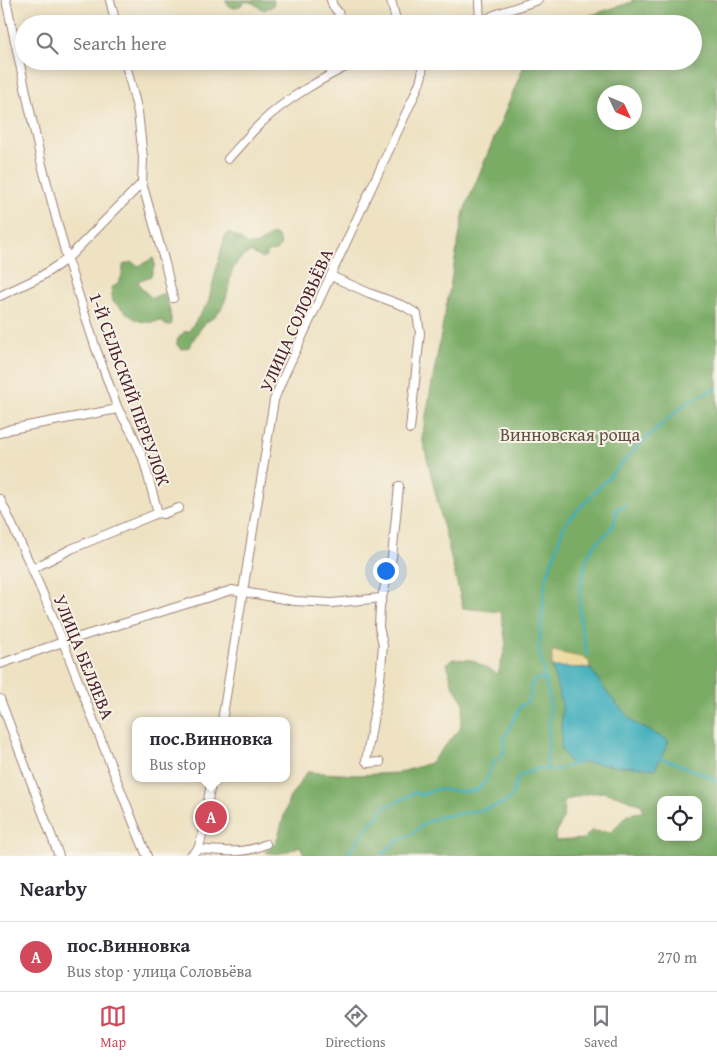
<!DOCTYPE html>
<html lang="en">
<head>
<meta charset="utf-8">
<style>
  :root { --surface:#fff; --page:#f7f7f7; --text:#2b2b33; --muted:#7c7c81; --line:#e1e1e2; --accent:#d1495b }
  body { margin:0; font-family:"Gentium Book Plus",serif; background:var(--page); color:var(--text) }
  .controls { position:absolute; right:15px; bottom:15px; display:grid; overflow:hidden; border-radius:10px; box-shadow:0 2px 12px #0003 }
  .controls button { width:45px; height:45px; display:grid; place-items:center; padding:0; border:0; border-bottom:1px solid var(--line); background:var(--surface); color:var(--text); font:25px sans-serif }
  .compass { position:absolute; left:597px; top:85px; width:45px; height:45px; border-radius:50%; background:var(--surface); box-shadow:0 2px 12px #0003; rotate:134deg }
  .you { position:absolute; left:385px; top:570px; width:18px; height:18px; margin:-12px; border:4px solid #fff; border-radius:50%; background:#1a73e8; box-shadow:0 0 0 8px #1a73e833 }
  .badge { display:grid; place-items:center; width:32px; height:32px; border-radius:50%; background:var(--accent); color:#fff; font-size:16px; font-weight:700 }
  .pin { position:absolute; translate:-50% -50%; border:2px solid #fff; box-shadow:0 1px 5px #0006 }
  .popup { position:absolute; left:132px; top:717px; width:158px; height:65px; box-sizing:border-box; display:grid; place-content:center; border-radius:10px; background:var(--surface); filter:drop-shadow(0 1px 4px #0005); font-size:16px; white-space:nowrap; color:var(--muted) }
  .popup b { font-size:19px; color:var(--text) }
  .popup::after { content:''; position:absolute; left:50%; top:100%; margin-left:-10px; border:10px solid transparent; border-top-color:var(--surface) }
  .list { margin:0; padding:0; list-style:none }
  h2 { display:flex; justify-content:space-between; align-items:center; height:65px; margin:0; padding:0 20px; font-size:21px }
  h2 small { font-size:16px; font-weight:400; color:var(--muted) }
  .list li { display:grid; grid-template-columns:32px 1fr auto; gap:15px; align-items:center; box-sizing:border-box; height:70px; padding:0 20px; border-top:1px solid var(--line) }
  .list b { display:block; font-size:19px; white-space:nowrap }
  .list p { margin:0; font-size:16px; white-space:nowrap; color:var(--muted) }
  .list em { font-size:16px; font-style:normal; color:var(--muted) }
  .icon { flex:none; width:28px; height:28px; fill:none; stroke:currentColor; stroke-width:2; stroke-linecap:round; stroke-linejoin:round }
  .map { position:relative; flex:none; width:717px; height:856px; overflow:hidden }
  .search { position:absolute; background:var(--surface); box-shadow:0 2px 12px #0003; left:15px; right:15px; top:15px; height:55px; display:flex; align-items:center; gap:12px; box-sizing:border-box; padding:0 18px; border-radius:28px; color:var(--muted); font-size:19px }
  .sheet { height:135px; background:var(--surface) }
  nav { display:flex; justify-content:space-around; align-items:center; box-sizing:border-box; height:70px; border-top:1px solid var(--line); background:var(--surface); font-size:14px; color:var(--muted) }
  nav a { display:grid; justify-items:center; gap:2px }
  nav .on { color:var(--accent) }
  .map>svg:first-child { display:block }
  .forest { fill:#7aac66; stroke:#626648; fill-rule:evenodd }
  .sand { fill:#eeda9e; stroke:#9c7c64 }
  .water { fill:#40afbc; stroke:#456774 }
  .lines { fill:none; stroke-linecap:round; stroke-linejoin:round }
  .stream { stroke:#40afbc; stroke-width:2.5 }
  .minor-casing { stroke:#9c8077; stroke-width:10 }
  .minor { stroke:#fff; stroke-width:8 }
  .labels { text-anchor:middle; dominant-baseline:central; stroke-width:4; stroke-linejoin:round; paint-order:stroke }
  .street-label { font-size:18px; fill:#4a1f2b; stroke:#f7f3e8 }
  .park-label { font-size:18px; fill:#625141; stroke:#f7f3e8 }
</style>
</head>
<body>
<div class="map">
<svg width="717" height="856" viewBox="0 0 717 856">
  <rect width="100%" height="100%" fill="#f7f3e8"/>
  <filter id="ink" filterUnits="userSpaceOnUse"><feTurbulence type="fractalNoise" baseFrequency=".02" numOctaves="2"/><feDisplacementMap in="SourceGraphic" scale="10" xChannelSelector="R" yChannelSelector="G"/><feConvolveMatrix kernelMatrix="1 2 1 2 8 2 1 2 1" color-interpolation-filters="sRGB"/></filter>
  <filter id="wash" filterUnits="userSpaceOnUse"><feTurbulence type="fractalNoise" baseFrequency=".0096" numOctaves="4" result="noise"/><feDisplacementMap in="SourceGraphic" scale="20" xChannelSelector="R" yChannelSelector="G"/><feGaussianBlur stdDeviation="1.12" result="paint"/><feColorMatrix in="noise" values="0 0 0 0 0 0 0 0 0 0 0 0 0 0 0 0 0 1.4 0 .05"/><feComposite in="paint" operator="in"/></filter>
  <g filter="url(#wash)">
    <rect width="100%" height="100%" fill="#eee2c3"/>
    <g class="forest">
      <path d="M225,0H274L273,6L264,10C258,7 251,0 245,2C241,5 239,7 234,8L229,6Z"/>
      <path d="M632,0H717V856H305L300,846C288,852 277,856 265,852L277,840L289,799L307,772L357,775L398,773L430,763L460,729L464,703L452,684L447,663L453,659L472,660L498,674L506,645L501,612L463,608L422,437L464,211L526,61H693V24H563L632,2ZM604,92H634V122H604ZM603,792L619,796L642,805L643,812C624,813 624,819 612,832L591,831L584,839L555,841L556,834L563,818L564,802C577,795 588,793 603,792ZM661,800H698V837H661Z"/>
      <path d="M229,232C235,237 242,239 248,245L258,244L273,234L278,237L281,245L276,251L268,252L266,257L262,258L250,252C222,268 235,286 221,309C214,320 208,319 202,327C199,330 192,342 189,347L182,349L177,345V340L184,332L189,331L208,303L225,235Z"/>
      <path d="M153,258L155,264L151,276L138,281L142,289L152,298L164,293L169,307L172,324L167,326L161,321C134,326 133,316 113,302L111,288C121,282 123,276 123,265L131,262L139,266Z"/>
    </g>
    <path class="sand" d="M552,651L585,658L589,662L590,668L552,667Z"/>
    <path class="water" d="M552,667L590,668L608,694L633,722L669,741L655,769C642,767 628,767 615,766C599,765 587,760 571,765L561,749L562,706Z"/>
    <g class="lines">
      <g class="stream">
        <path d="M587,656C585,642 580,627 580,614C579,595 582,573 588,556C595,536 618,535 616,509L627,505"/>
        <path d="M659,758C669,760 677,764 687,768C699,773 706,773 717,782"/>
        <path d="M565,767L584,761"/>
        <path d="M547,770L550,704L539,648L545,583L564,525L637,447L687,402L717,388"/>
        <path d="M346,856L373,820L379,817L383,808C394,802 404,801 414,792L422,795L437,789L465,792L477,790L486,781L493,762L503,755L505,737L520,707L527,702L531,695L530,686L538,678L546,680"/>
        <path d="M382,856L384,853L398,840L412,834L425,823L439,817L486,809L506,802L513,795L515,785L519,776L538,768L547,770L561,769"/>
      </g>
    </g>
  </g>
  <g filter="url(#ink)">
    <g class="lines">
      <g class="minor-casing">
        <g id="minor">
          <path d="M6,0L41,161L67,259L95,346L118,409L132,433L143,458L158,513"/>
          <path d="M110,0L116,24"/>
          <path d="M331,0L333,6L338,12L341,24"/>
          <path d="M391,0L397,24"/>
          <path d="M479,0L480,23"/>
          <path d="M478,24L494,15L538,0"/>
          <path d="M125,61L138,112L143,158L142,183L165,263L173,298"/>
          <path d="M228,159C238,148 248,136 259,125C286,98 323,78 357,61"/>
          <path d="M331,276L369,293L404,306L417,314L420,333L410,429"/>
          <path d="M0,296L40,277L67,259L142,183"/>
          <path d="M0,433L11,429L118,409"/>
          <path d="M0,499C22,546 44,594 63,642C91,714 118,785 147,856"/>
          <path d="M32,569L71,549L158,513L163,514L179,508"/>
          <path d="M0,664L63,642L232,590L295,601L332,603L381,598"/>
          <path d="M0,699L59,856"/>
          <path d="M222,721L274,400L282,380L415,94C419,84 426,72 420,61"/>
          <path d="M380,762L368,763L366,761L380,680L383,645L379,627L380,606L392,557L399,486"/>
          <path d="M198,849C222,851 243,855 266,844"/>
          <path d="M190,856L198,849L201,840L212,778"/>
        </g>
      </g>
      <use href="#minor" class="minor"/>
    </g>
  </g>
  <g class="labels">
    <g class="street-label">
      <text transform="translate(296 320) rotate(-66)">УЛИЦА СОЛОВЬЁВА</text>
      <text transform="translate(130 389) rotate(70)">1-Й СЕЛЬСКИЙ ПЕРЕУЛОК</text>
      <text transform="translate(84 657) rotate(68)">УЛИЦА БЕЛЯЕВА</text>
    </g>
    <g class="park-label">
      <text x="570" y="434">Винновская роща</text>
    </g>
  </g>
</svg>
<div class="controls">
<button><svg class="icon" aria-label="locate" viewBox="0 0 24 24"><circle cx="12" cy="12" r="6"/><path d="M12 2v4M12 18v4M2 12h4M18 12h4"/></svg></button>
</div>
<svg class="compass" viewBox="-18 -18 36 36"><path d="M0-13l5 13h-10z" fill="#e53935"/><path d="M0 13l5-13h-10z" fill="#7c7c81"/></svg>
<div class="you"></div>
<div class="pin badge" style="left:211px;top:817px">A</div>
<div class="popup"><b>пос.Винновка</b>Bus stop</div>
<div class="search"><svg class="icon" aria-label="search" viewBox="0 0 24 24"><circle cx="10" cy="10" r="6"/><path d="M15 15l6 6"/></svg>Search here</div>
</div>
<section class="sheet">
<h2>Nearby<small></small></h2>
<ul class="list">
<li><span class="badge">A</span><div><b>пос.Винновка</b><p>Bus stop · улица Соловьёва</p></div><em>270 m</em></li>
</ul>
</section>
<nav>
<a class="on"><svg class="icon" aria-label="map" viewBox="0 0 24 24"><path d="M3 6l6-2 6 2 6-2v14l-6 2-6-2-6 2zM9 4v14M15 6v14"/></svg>Map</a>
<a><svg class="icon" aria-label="directions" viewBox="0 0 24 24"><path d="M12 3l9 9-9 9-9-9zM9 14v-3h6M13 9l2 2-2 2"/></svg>Directions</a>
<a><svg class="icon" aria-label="saved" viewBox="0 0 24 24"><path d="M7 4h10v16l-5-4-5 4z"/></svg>Saved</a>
</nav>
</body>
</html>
